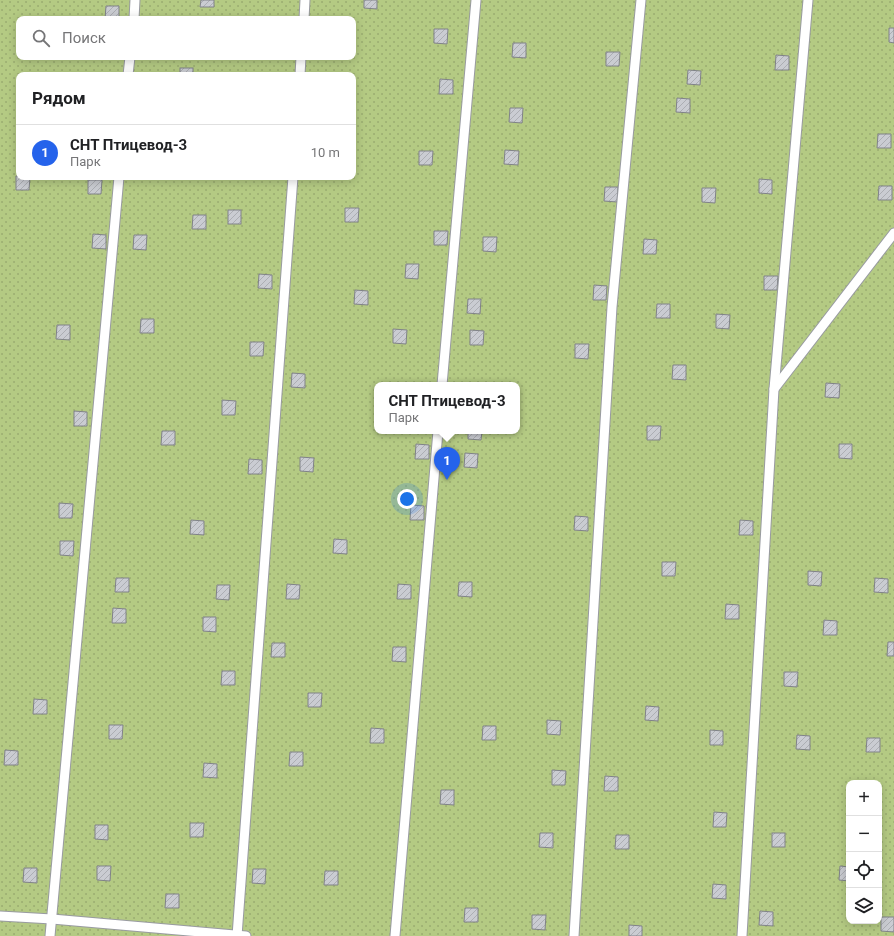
<!DOCTYPE html>
<html lang="ru">
<head>
<meta charset="utf-8">
<style>
  :root { --surface:#fff; --page:#f2f2f2; --text:#202124; --muted:#757577; --line:#e0e0e0; --accent:#2563eb }
  body { margin:0; font-family:Roboto,sans-serif; background:var(--page); color:var(--text) }
  .controls { position:absolute; right:12px; bottom:12px; display:grid; overflow:hidden; border-radius:8px; box-shadow:0 2px 10px #0003 }
  .controls button { width:36px; height:36px; display:grid; place-items:center; padding:0; border:0; border-bottom:1px solid var(--line); background:var(--surface); color:var(--text); font:20px sans-serif }
  .you { position:absolute; left:407px; top:499px; width:14px; height:14px; margin:-10px; border:3px solid #fff; border-radius:50%; background:#1a73e8; box-shadow:0 0 0 6px #1a73e833 }
  .badge { display:grid; place-items:center; width:26px; height:26px; border-radius:50%; background:var(--accent); color:#fff; font-size:13px; font-weight:700 }
  .pin { position:absolute; translate:-50% -33px; filter:drop-shadow(0 1px 2px #0008) }
  .pin::after { content:''; position:absolute; top:21px; width:14px; height:12px; background:inherit; clip-path:polygon(0 0,100% 0,50% 100%) }
  .popup { position:absolute; left:374px; top:382px; width:146px; height:52px; box-sizing:border-box; display:grid; place-content:center; border-radius:8px; background:var(--surface); filter:drop-shadow(0 1px 3px #0005); font-size:13px; white-space:nowrap; color:var(--muted) }
  .popup b { font-size:15px; color:var(--text) }
  .popup::after { content:''; position:absolute; left:50%; top:100%; margin-left:-8px; border:8px solid transparent; border-top-color:var(--surface) }
  .list { margin:0; padding:0; list-style:none }
  h2 { display:flex; justify-content:space-between; align-items:center; height:52px; margin:0; padding:0 16px; font-size:17px }
  h2 small { font-size:13px; font-weight:400; color:var(--muted) }
  .list li { display:grid; grid-template-columns:26px 1fr auto; gap:12px; align-items:center; box-sizing:border-box; height:56px; padding:0 16px; border-top:1px solid var(--line) }
  .list b { display:block; font-size:15px; white-space:nowrap }
  .list p { margin:0; font-size:13px; white-space:nowrap; color:var(--muted) }
  .list em { font-size:13px; font-style:normal; color:var(--muted) }
  .icon { flex:none; width:22px; height:22px; fill:none; stroke:currentColor; stroke-width:2; stroke-linecap:round; stroke-linejoin:round }
  .map { position:relative; flex:none; width:894px; height:936px; overflow:hidden }
  .search { position:absolute; background:var(--surface); box-shadow:0 2px 10px #0003; left:16px; top:16px; width:340px; height:44px; display:flex; align-items:center; gap:10px; box-sizing:border-box; padding:0 14px; border-radius:8px; color:var(--muted); font-size:15px }
  .panel { position:absolute; background:var(--surface); box-shadow:0 2px 10px #0003; left:16px; top:72px; width:340px; height:108px; border-radius:8px }
  .map>svg:first-child { display:block }
  .grass { fill:url(#grass-dots); fill-rule:evenodd }
  .building { fill:url(#building-hatch); stroke:#808288 }
  .lines { fill:none; stroke-linecap:round; stroke-linejoin:round }
  .lane-casing { stroke:#999ba1; stroke-width:11 }
  .lane { stroke:#fff; stroke-width:9 }
</style>
</head>
<body>
<div class="map">
<svg width="894" height="936" viewBox="0 0 894 936">
  <defs>
    <pattern id="grass-dots" width="8" height="8" patternUnits="userSpaceOnUse"><rect width="8" height="8" fill="#b4ca83"/><path d="M2 2h.1M6 6h.1" fill="none" stroke="#9aac70" stroke-width="1.8" stroke-linecap="round"/></pattern>
    <pattern id="building-hatch" width="6" height="6" patternUnits="userSpaceOnUse"><rect width="6" height="6" fill="#caccd2"/><path d="M-1 1l2-2M0 6l6-6M5 7l2-2" fill="none" stroke="#acaeb3"/></pattern>
  </defs>
  <rect width="100%" height="100%" fill="#eaecf3"/>
  <path class="grass" d="M0,0H894V936H0ZM19,19H353V57H19ZM19,75H353V177H19ZM377,385H517V431H377ZM849,783H879V921H849Z"/>
  <g class="building">
    <path d="M201,0H214V7H200Z"/>
    <path d="M364,0H377V9L364,8Z"/>
    <path d="M106,6H119V19H105Z"/>
    <path d="M889,28H894V43L889,42Z"/>
    <path d="M434,29H448L447,44L434,43Z"/>
    <path d="M513,43H526V58L512,57Z"/>
    <path d="M606,52H620L619,66H606Z"/>
    <path d="M776,55L789,56V70H775Z"/>
    <rect x="180" y="68" width="13" height="7"/>
    <path d="M688,70L701,71L700,85L687,84Z"/>
    <path d="M440,79L453,80V94H439Z"/>
    <path d="M677,98L690,99V113L676,112Z"/>
    <path d="M510,108H523L522,123L509,122Z"/>
    <path d="M878,134H891V148H877Z"/>
    <path d="M505,150L519,151L518,165L504,164Z"/>
    <path d="M419,151H433L432,165H419Z"/>
    <path d="M16,176H19V177H30L29,190H16Z"/>
    <path d="M759,179L772,180V194L759,193Z"/>
    <path d="M88,180H102L101,194H88Z"/>
    <path d="M879,186H892V200H878Z"/>
    <path d="M605,187H618L617,202L604,201Z"/>
    <path d="M702,188H716L715,203L702,202Z"/>
    <path d="M345,208H359L358,222H345Z"/>
    <rect x="228" y="210" width="13" height="14"/>
    <path d="M193,215H206V229H192Z"/>
    <path d="M434,231H448L447,245H434Z"/>
    <path d="M93,234L106,235V249L92,248Z"/>
    <path d="M134,235H147L146,250L133,249Z"/>
    <path d="M483,237H497L496,252L483,251Z"/>
    <path d="M644,239L657,240L656,254H643Z"/>
    <path d="M406,264H419L418,279L405,278Z"/>
    <path d="M259,274L272,275V289L258,288Z"/>
    <path d="M764,276H778L777,290H764Z"/>
    <path d="M594,285L607,286L606,300H593Z"/>
    <path d="M355,290L368,291V305L354,304Z"/>
    <path d="M468,299H481L480,314L467,313Z"/>
    <path d="M657,304H670V318H656Z"/>
    <path d="M716,314L730,315L729,329L716,328Z"/>
    <path d="M141,319H154V333H140Z"/>
    <path d="M57,325H70V340L56,339Z"/>
    <path d="M393,329L407,330L406,344L393,343Z"/>
    <path d="M470,330L484,331L483,345H470Z"/>
    <path d="M250,342H264L263,356H250Z"/>
    <path d="M575,344H589L588,359L575,358Z"/>
    <path d="M673,365H686V380L672,379Z"/>
    <path d="M292,373L305,374V388L291,387Z"/>
    <path d="M826,383L840,384L839,398L825,397Z"/>
    <path d="M222,400L236,401L235,415H222Z"/>
    <path d="M74,411L87,412V426H74Z"/>
    <path d="M647,426H661L660,440H647Z"/>
    <path d="M162,431H175V445H161Z"/>
    <path d="M468,431H482L481,440L468,439Z"/>
    <path d="M416,444L429,445V459H415Z"/>
    <path d="M839,444H852V459L839,458Z"/>
    <path d="M465,453L478,454L477,468L464,467Z"/>
    <path d="M300,457L314,458L313,472L300,471Z"/>
    <path d="M249,459L262,460V474H248Z"/>
    <path d="M59,503L73,504L72,518H59Z"/>
    <path d="M411,505L424,506V520H410Z"/>
    <path d="M575,516L588,517V531L574,530Z"/>
    <path d="M191,520L204,521V535L190,534Z"/>
    <path d="M740,520L753,521V535H739Z"/>
    <path d="M334,539L347,540V554L333,553Z"/>
    <path d="M60,541H74L73,556L60,555Z"/>
    <path d="M662,562H676L675,576H662Z"/>
    <path d="M808,571L822,572L821,586L808,585Z"/>
    <path d="M116,578H129V592H115Z"/>
    <path d="M875,578L888,579V593L874,592Z"/>
    <path d="M459,582H472V597L458,596Z"/>
    <path d="M287,584L300,585L299,599H286Z"/>
    <path d="M398,584L411,585V599H397Z"/>
    <path d="M217,585H230L229,600L216,599Z"/>
    <path d="M726,604L739,605V619H725Z"/>
    <path d="M113,608L126,609V623H112Z"/>
    <path d="M203,617H216V632L203,631Z"/>
    <path d="M824,620L837,621V635H823Z"/>
    <path d="M888,642H894V656H887Z"/>
    <path d="M272,643H285V657H271Z"/>
    <path d="M393,647H406V662L392,661Z"/>
    <path d="M222,671H235V685H221Z"/>
    <path d="M784,672H798L797,687L784,686Z"/>
    <path d="M308,693H322L321,707H308Z"/>
    <path d="M34,699L47,700V714H33Z"/>
    <path d="M646,706L659,707L658,721L645,720Z"/>
    <path d="M547,720L561,721L560,735L547,734Z"/>
    <path d="M109,725H123L122,739H109Z"/>
    <path d="M483,726H496V740H482Z"/>
    <path d="M371,728L384,729V743H370Z"/>
    <path d="M710,730L723,731V745H710Z"/>
    <path d="M797,735L810,736V750L796,749Z"/>
    <path d="M867,738H880V752H866Z"/>
    <path d="M5,750L18,751V765H4Z"/>
    <path d="M290,752H303V766H289Z"/>
    <path d="M204,763L217,764V778L203,777Z"/>
    <path d="M552,770L566,771L565,785H552Z"/>
    <path d="M605,776L618,777V791H604Z"/>
    <path d="M441,790H454V805L440,804Z"/>
    <path d="M714,812L727,813L726,827H713Z"/>
    <path d="M190,823H204L203,837H190Z"/>
    <path d="M95,825H108V840L95,839Z"/>
    <path d="M540,833H553V848L539,847Z"/>
    <rect x="772" y="833" width="13" height="14"/>
    <path d="M616,835H629V849H615Z"/>
    <path d="M97,866H111L110,881L97,880Z"/>
    <path d="M840,866L849,867V881L839,880Z"/>
    <path d="M24,868H37V883L23,882Z"/>
    <path d="M253,869H266L265,884L252,883Z"/>
    <path d="M325,871H338V885H324Z"/>
    <path d="M713,884L726,885V899L712,898Z"/>
    <path d="M166,894H179V908H165Z"/>
    <path d="M465,908H478V922H464Z"/>
    <path d="M760,911L773,912V926L759,925Z"/>
    <path d="M532,915H546L545,930L532,929Z"/>
    <path d="M881,917H894V932L881,931Z"/>
    <path d="M629,925L642,926V936H629Z"/>
  </g>
  <g class="lines">
    <g class="lane-casing">
      <g id="lane">
        <path d="M134,19L135,0"/>
        <path d="M304,19L305,0"/>
        <path d="M128,75L130,57"/>
        <path d="M300,75L301,57"/>
        <path d="M442,385L476,0"/>
        <path d="M774,389L894,233"/>
        <path d="M0,916L52,919L246,936"/>
        <path d="M50,936L119,177"/>
        <path d="M237,936L293,177"/>
        <path d="M395,936L438,431"/>
        <path d="M574,936L612,307L641,0"/>
        <path d="M742,936L774,389L808,0"/>
      </g>
    </g>
    <use href="#lane" class="lane"/>
  </g>
</svg>
<div class="controls">
<button>+</button>
<button>−</button>
<button><svg class="icon" aria-label="locate" viewBox="0 0 24 24"><circle cx="12" cy="12" r="6"/><path d="M12 2v4M12 18v4M2 12h4M18 12h4"/></svg></button>
<button><svg class="icon" aria-label="layers" viewBox="0 0 24 24"><path d="M12 4l9 5-9 5-9-5zM3 14l9 5 9-5"/></svg></button>
</div>
<div class="you"></div>
<div class="pin badge" style="left:447px;top:480px">1</div>
<div class="popup"><b>СНТ Птицевод-3</b>Парк</div>
<div class="search"><svg class="icon" aria-label="search" viewBox="0 0 24 24"><circle cx="10" cy="10" r="6"/><path d="M15 15l6 6"/></svg>Поиск</div>
<section class="panel">
<h2>Рядом<small></small></h2>
<ul class="list">
<li><span class="badge">1</span><div><b>СНТ Птицевод-3</b><p>Парк</p></div><em>10 m</em></li>
</ul>
</section>
</div>
</body>
</html>
